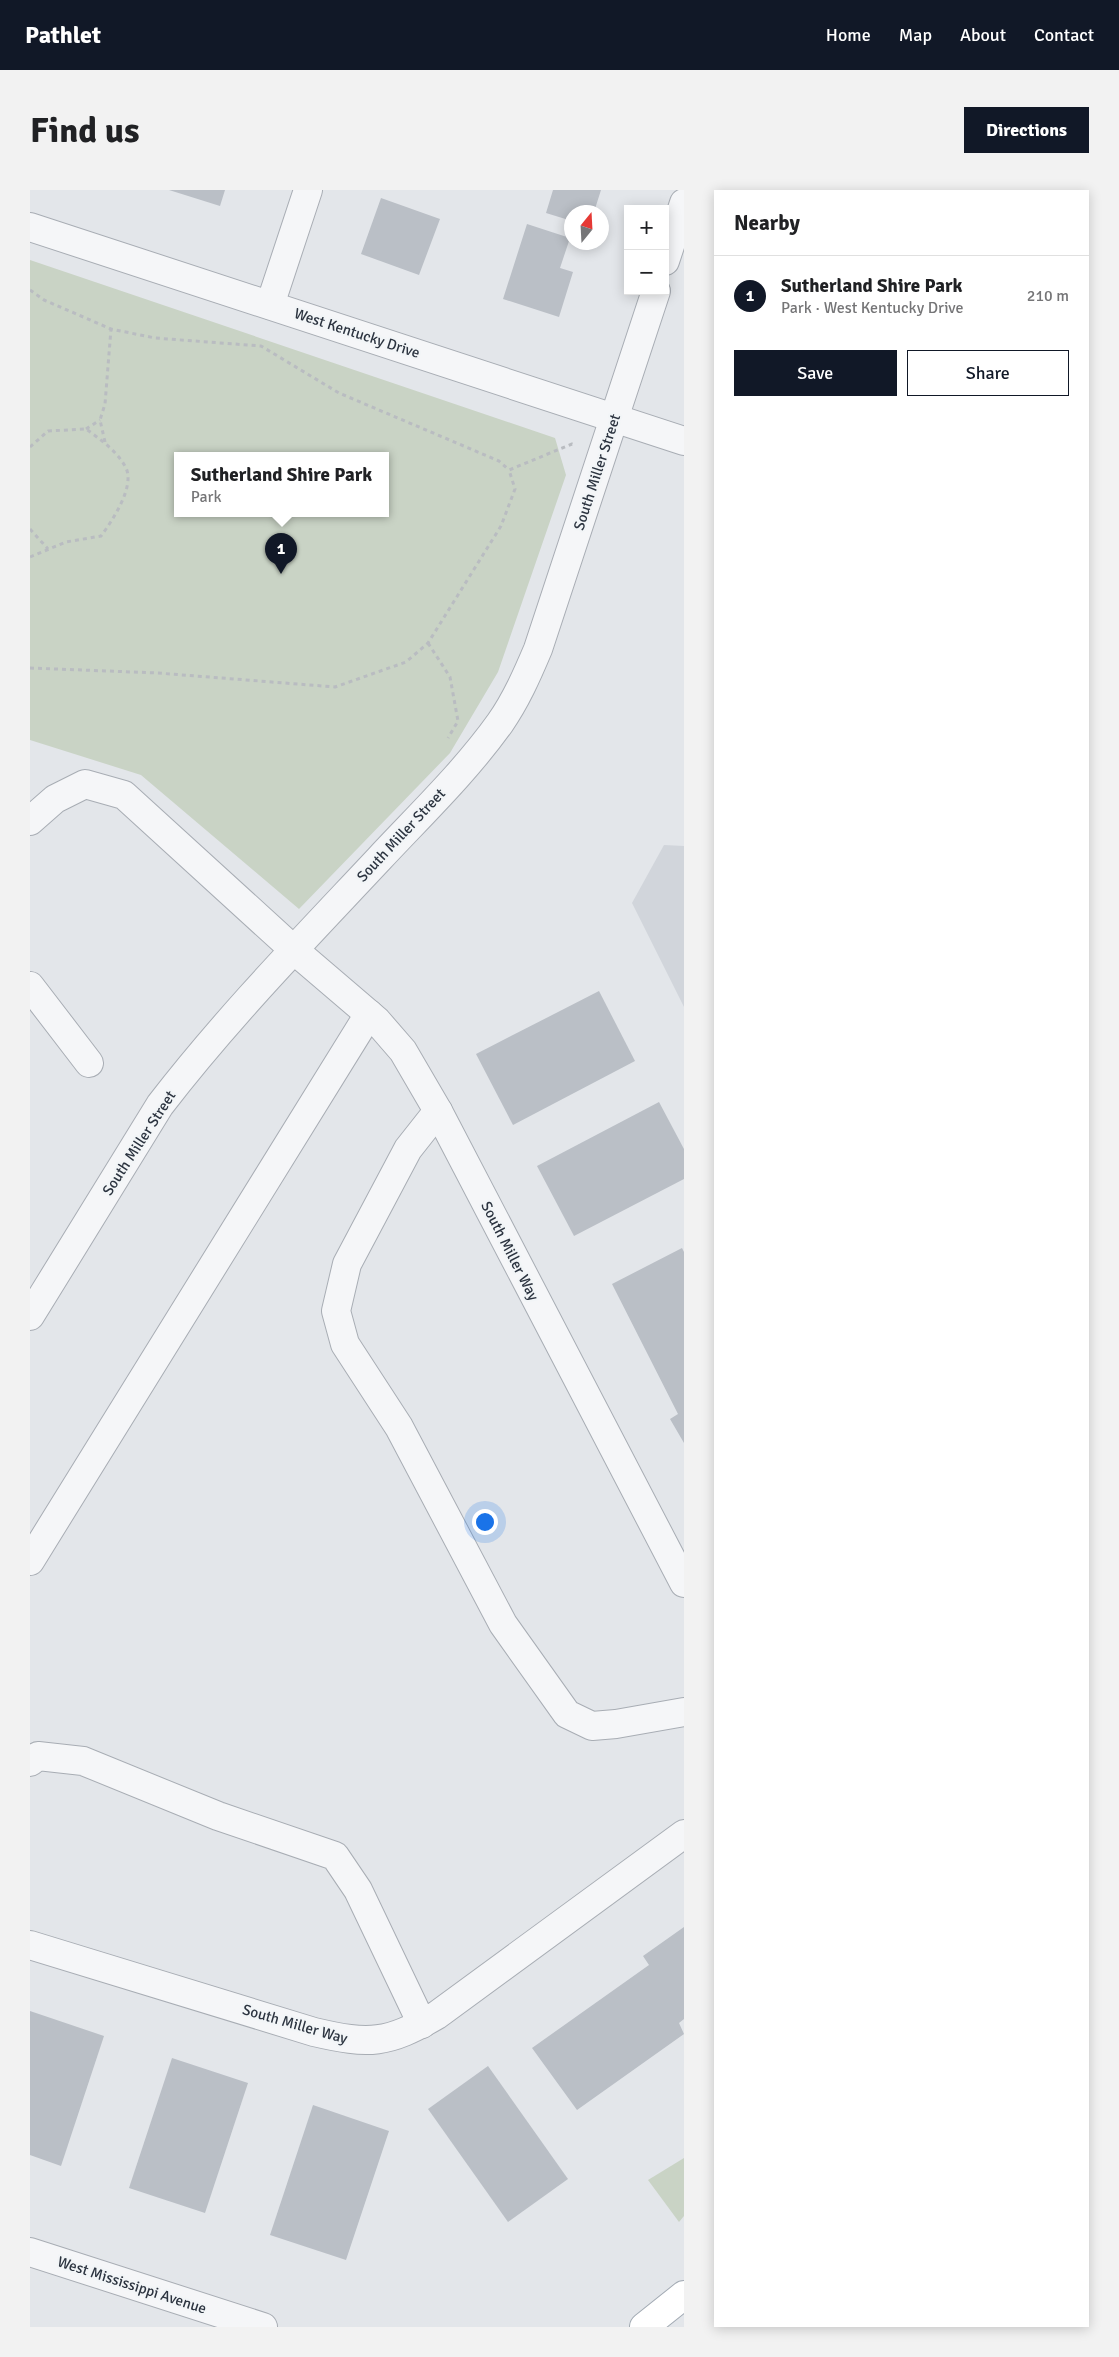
<!DOCTYPE html>
<html lang="en">
<head>
<meta charset="utf-8">
<style>
  :root { --surface:#fff; --page:#f2f2f2; --text:#202124; --muted:#757577; --line:#e0e0e0; --accent:#111827 }
  body { margin:0; font-family:Signika,sans-serif; background:var(--page); color:var(--text) }
  .controls { position:absolute; right:15px; top:15px; display:grid; overflow:hidden; border-radius:0px; box-shadow:0 2px 12px #0003 }
  .controls button { width:45px; height:45px; display:grid; place-items:center; padding:0; border:0; border-bottom:1px solid var(--line); background:var(--surface); color:var(--text); font:25px sans-serif }
  .compass { position:absolute; left:534px; top:15px; width:45px; height:45px; border-radius:50%; background:var(--surface); box-shadow:0 2px 12px #0003; rotate:18deg }
  .you { position:absolute; left:454px; top:1331px; width:18px; height:18px; margin:-12px; border:4px solid #fff; border-radius:50%; background:#1a73e8; box-shadow:0 0 0 8px #1a73e833 }
  .badge { display:grid; place-items:center; width:32px; height:32px; border-radius:50%; background:var(--accent); color:#fff; font-size:16px; font-weight:700 }
  .pin { position:absolute; translate:-50% -41px; filter:drop-shadow(0 1px 2px #0008) }
  .pin::after { content:''; position:absolute; top:26px; width:18px; height:15px; background:inherit; clip-path:polygon(0 0,100% 0,50% 100%) }
  .popup { position:absolute; left:144px; top:262px; width:215px; height:65px; box-sizing:border-box; display:grid; place-content:center; border-radius:0px; background:var(--surface); filter:drop-shadow(0 1px 4px #0005); font-size:16px; white-space:nowrap; color:var(--muted) }
  .popup b { font-size:19px; color:var(--text) }
  .popup::after { content:''; position:absolute; left:50%; top:100%; margin-left:-10px; border:10px solid transparent; border-top-color:var(--surface) }
  .list { margin:0; padding:0; list-style:none }
  h2 { display:flex; justify-content:space-between; align-items:center; height:65px; margin:0; padding:0 20px; font-size:21px }
  h2 small { font-size:16px; font-weight:400; color:var(--muted) }
  .list li { display:grid; grid-template-columns:32px 1fr auto; gap:15px; align-items:center; box-sizing:border-box; height:80px; padding:0 20px; border-top:1px solid var(--line) }
  .list b { display:block; font-size:19px; white-space:nowrap }
  .list p { margin:0; font-size:16px; white-space:nowrap; color:var(--muted) }
  .list em { font-size:16px; font-style:normal; color:var(--muted) }
  .actions { display:flex; gap:10px; padding:15px 20px }
  .actions a { flex:1; padding:11px 0; border:1px solid var(--accent); border-radius:0px; text-align:center; font-size:18px; color:var(--accent) }
  .actions .main { background:var(--accent); color:#fff }
  .map { position:relative; flex:none; width:654px; height:2137px; overflow:hidden; border-radius:0px }
  header { display:flex; align-items:center; gap:30px; box-sizing:border-box; height:70px; padding:0 25px; background:var(--accent); color:#fff }
  header strong { font-size:24px }
  nav { display:flex; gap:28px; margin-inline-start:auto; font-size:18px }
  .intro { display:flex; align-items:center; justify-content:space-between; box-sizing:border-box; height:120px; padding:0 30px }
  h1 { margin:0; font-size:35px }
  .button { padding:12px 22px; border-radius:0px; background:var(--accent); color:#fff; font-size:18px; font-weight:700 }
  main { display:flex; gap:30px; padding:0 30px }
  aside { flex:1; background:var(--surface); border-radius:0px; box-shadow:0 2px 12px #0003 }
  .map>svg:first-child { display:block }
  .built { fill:#d1d5db }
  .green { fill:#c9d3c5; fill-rule:evenodd }
  .building { fill:#babfc6 }
  .lines { fill:none; stroke-linecap:round; stroke-linejoin:round }
  .minor-casing { stroke:#a8adb4; stroke-width:30 }
  .major-casing { stroke:#a3abb4; stroke-width:30 }
  .path { stroke:#b9bcc1; stroke-width:3; stroke-dasharray:4 4; stroke-linecap:butt }
  .minor { stroke:#f5f6f8; stroke-width:28 }
  .major { stroke:#fff; stroke-width:28 }
  .labels { text-anchor:middle; dominant-baseline:central; stroke-width:4.5; stroke-linejoin:round; paint-order:stroke }
  .street-label { font-size:15px; fill:#2c3440; stroke:#f2f5f7 }
</style>
</head>
<body>
<header>
<strong>Pathlet</strong>
<nav><a>Home</a><a>Map</a><a>About</a><a>Contact</a></nav>
</header>
<div class="intro"><h1>Find us</h1><a class="button">Directions</a></div>
<main>
<div class="map">
<svg width="654" height="2137" viewBox="0 0 654 2137">
  <rect width="100%" height="100%" fill="#e3e6ea"/>
  <path class="built" d="M634,655L654,656V817L602,713Z"/>
  <g class="green">
    <path d="M0,70L525,248L536,285L468,482L420,563L269,719L111,585L0,550ZM355,265V323H147V265Z"/>
    <path d="M654,1968V2026L649,2032L618,1990Z"/>
  </g>
  <g class="building">
    <path d="M139,0H195L190,16Z"/>
    <path d="M523,0H571L564,22H542V31L516,23Z"/>
    <path d="M351,8L410,29L389,85L331,64Z"/>
    <path d="M497,34L540,48L530,78L543,82L529,127L473,109Z"/>
    <path d="M569,801L605,871L483,935L446,864Z"/>
    <path d="M629,912L654,959V989L544,1046L507,976Z"/>
    <path d="M652,1058L654,1062V1253L640,1229L648,1224L582,1094Z"/>
    <path d="M654,1737V1829L649,1833L654,1844L547,1920L502,1858L619,1775L613,1766Z"/>
    <path d="M0,1821L74,1846L31,1976L0,1965Z"/>
    <path d="M142,1868L218,1893L175,2023L99,1998Z"/>
    <path d="M458,1876L538,1989L478,2032L398,1919Z"/>
    <path d="M283,1915L359,1941L316,2070L240,2045Z"/>
  </g>
  <g class="lines">
    <g class="minor-casing">
      <g id="minor">
        <path d="M0,37L654,251"/>
        <path d="M635,71L654,13"/>
        <path d="M240,115L278,0"/>
        <path d="M0,631L25,609L55,594L94,605L264,760L347,831L373,861L408,921L654,1393"/>
        <path d="M0,796L59,873"/>
        <path d="M408,921L378,959L317,1074L306,1121L315,1154L369,1237L473,1434L537,1524L562,1536L586,1534L654,1522"/>
        <path d="M0,1126L130,915C197,828 274,749 349,669C390,625 435,582 470,533C486,510 497,485 508,459L626,101"/>
        <path d="M0,1371L339,824"/>
        <path d="M0,1572L8,1566L53,1571L188,1626L305,1666L328,1700L392,1834"/>
        <path d="M0,1755L284,1842C340,1855 357,1854 407,1825L654,1644"/>
        <path d="M0,2062L233,2137"/>
      </g>
    </g>
    <g class="major-casing">
      <path id="major" d="M614,2137L654,2105"/>
    </g>
    <g class="path">
      <path d="M0,100L14,110L81,139L125,148L231,156L309,203L469,271L479,280"/>
      <path d="M56,239L70,230"/>
      <path d="M75,252L70,230L75,214L81,139"/>
      <path d="M0,257L18,241L56,239C70,249 88,262 96,278C105,297 82,331 71,346L36,352L0,367"/>
      <path d="M0,339L18,359"/>
      <path d="M398,453L420,487L428,531L418,548"/>
      <path d="M0,478L128,483L305,497L376,472L398,453L471,336L485,299L479,280L542,254L545,255"/>
    </g>
    <use href="#minor" class="minor"/>
    <use href="#major" class="major"/>
  </g>
  <g class="labels">
    <g class="street-label">
      <text transform="translate(327 143) rotate(18)">West Kentucky Drive</text>
      <text transform="translate(567 282) rotate(-72)">South Miller Street</text>
      <text transform="translate(371 645) rotate(-47)">South Miller Street</text>
      <text transform="translate(109 953) rotate(-57)">South Miller Street</text>
      <text transform="translate(480 1061) rotate(63)">South Miller Way</text>
      <text transform="translate(265 1834) rotate(16)">South Miller Way</text>
      <text transform="translate(102 2095) rotate(18)">West Mississippi Avenue</text>
    </g>
  </g>
</svg>
<div class="controls">
<button>+</button>
<button>−</button>
</div>
<svg class="compass" viewBox="-18 -18 36 36"><path d="M0-13l5 13h-10z" fill="#e53935"/><path d="M0 13l5-13h-10z" fill="#757577"/></svg>
<div class="you"></div>
<div class="pin badge" style="left:251px;top:384px">1</div>
<div class="popup"><b>Sutherland Shire Park</b>Park</div>
</div>
<aside>
<h2>Nearby<small></small></h2>
<ul class="list">
<li><span class="badge">1</span><div><b>Sutherland Shire Park</b><p>Park · West Kentucky Drive</p></div><em>210 m</em></li>
</ul>
<div class="actions"><a class="main">Save</a><a>Share</a></div>
</aside>
</main>
</body>
</html>
